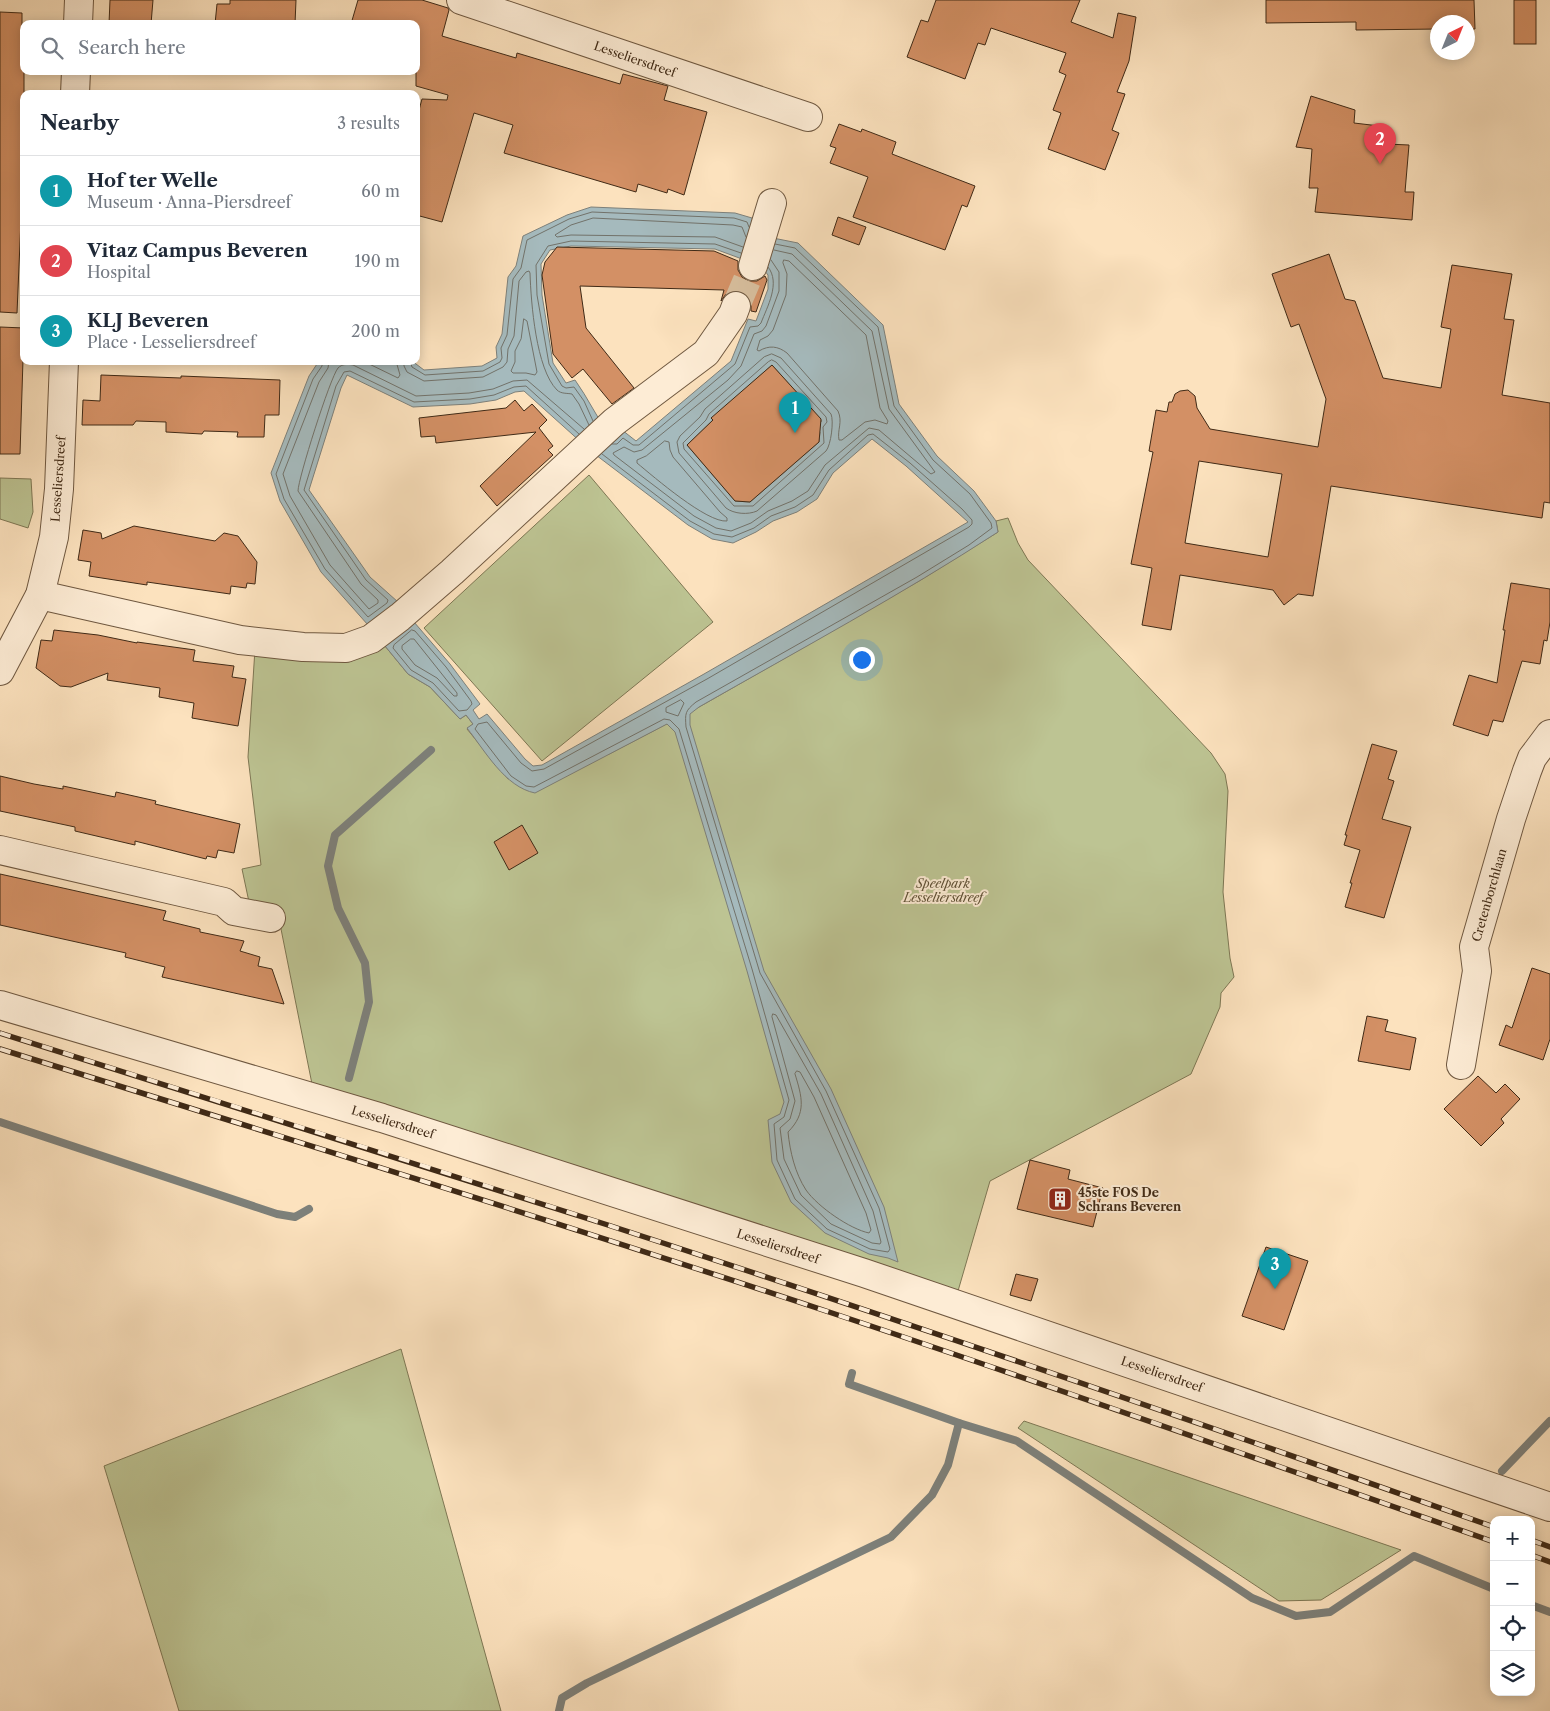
<!DOCTYPE html>
<html lang="en">
<head>
<meta charset="utf-8">
<style>
  :root { --surface:#fff; --page:#f6f6f7; --text:#1f2937; --muted:#747a83; --line:#e0e1e3; --accent:#8f2418 }
  body { margin:0; font-family:"Libre Caslon Text",serif; background:var(--page); color:var(--text) }
  .controls { position:absolute; right:15px; bottom:15px; display:grid; overflow:hidden; border-radius:10px; box-shadow:0 2px 12px #0003 }
  .controls button { width:45px; height:45px; display:grid; place-items:center; padding:0; border:0; border-bottom:1px solid var(--line); background:var(--surface); color:var(--text); font:25px sans-serif }
  .compass { position:absolute; left:1430px; top:15px; width:45px; height:45px; border-radius:50%; background:var(--surface); box-shadow:0 2px 12px #0003; rotate:43deg }
  .you { position:absolute; left:861px; top:659px; width:18px; height:18px; margin:-12px; border:4px solid #fff; border-radius:50%; background:#1a73e8; box-shadow:0 0 0 8px #1a73e833 }
  .badge { display:grid; place-items:center; width:32px; height:32px; border-radius:50%; background:var(--accent); color:#fff; font-size:16px; font-weight:700 }
  .pin { position:absolute; translate:-50% -41px; filter:drop-shadow(0 1px 2px #0008) }
  .pin::after { content:''; position:absolute; top:26px; width:18px; height:15px; background:inherit; clip-path:polygon(0 0,100% 0,50% 100%) }
  .list { margin:0; padding:0; list-style:none }
  h2 { display:flex; justify-content:space-between; align-items:center; height:65px; margin:0; padding:0 20px; font-size:21px }
  h2 small { font-size:16px; font-weight:400; color:var(--muted) }
  .list li { display:grid; grid-template-columns:32px 1fr auto; gap:15px; align-items:center; box-sizing:border-box; height:70px; padding:0 20px; border-top:1px solid var(--line) }
  .list b { display:block; font-size:19px; white-space:nowrap }
  .list p { margin:0; font-size:16px; white-space:nowrap; color:var(--muted) }
  .list em { font-size:16px; font-style:normal; color:var(--muted) }
  .icon { flex:none; width:28px; height:28px; fill:none; stroke:currentColor; stroke-width:2; stroke-linecap:round; stroke-linejoin:round }
  .map { position:relative; flex:none; width:1550px; height:1711px; overflow:hidden }
  .search { position:absolute; background:var(--surface); box-shadow:0 2px 12px #0003; left:20px; top:20px; width:400px; height:55px; display:flex; align-items:center; gap:12px; box-sizing:border-box; padding:0 18px; border-radius:10px; color:var(--muted); font-size:19px }
  .panel { position:absolute; background:var(--surface); box-shadow:0 2px 12px #0003; left:20px; top:90px; width:400px; height:275px; border-radius:10px }
  .map>svg:first-child { display:block }
  .green { fill:#bdc493; stroke:#7e7754 }
  .water { fill:#a5babd; stroke:#7d807a; fill-rule:evenodd }
  .lines { fill:none; stroke-linecap:round; stroke-linejoin:round }
  .shore { stroke:#72726a; stroke-width:1 }
  .stream { stroke:#7d807a; stroke-width:8 }
  .building { fill:#d39065; stroke:#402a16; fill-rule:evenodd }
  .minor-tunnel { stroke:#d6bd9c; stroke-width:28; stroke-dasharray:28 14; stroke-linecap:butt }
  .minor-casing { stroke:#6f5840; stroke-width:30 }
  .minor { stroke:#fdecd5; stroke-width:28 }
  .rail-casing { stroke:#402a16; stroke-width:5.5 }
  .rail { stroke:#fdecd5; stroke-width:4; stroke-dasharray:11; stroke-linecap:butt }
  .labels { text-anchor:middle; dominant-baseline:central; stroke-width:4; stroke-linejoin:round; paint-order:stroke }
  .street-label { font-size:12px; fill:#402a16; stroke:#fdecd5 }
  .park-label { font-size:12px; font-style:italic; fill:#5f5035; stroke:#fdecd5 }
  .poi-label { font-size:12px; font-weight:bold; fill:#402a16; stroke:#fdecd5; text-anchor:start }
</style>
</head>
<body>
<div class="map">
<svg width="1550" height="1711" viewBox="0 0 1550 1711">
  <rect width="100%" height="100%" fill="#fce2be"/>
  <filter id="stains"><feTurbulence type="fractalNoise" baseFrequency=".004" numOctaves="4"/><feColorMatrix values="0 0 0 0 .2 0 0 0 0 .09 0 0 0 0 .02 0 0 0 .5 -.17"/></filter>
  <radialGradient id="worn" r=".72"><stop offset=".6" stop-color="#630" stop-opacity="0"/><stop offset="1" stop-color="#630" stop-opacity=".3"/></radialGradient>
  <g class="green">
    <path d="M589,475L713,622L542,761L424,628Z"/>
    <path d="M0,478L31,479L33,512L28,528L0,519Z"/>
    <path d="M1008,518L1018,543L1028,560L1211,753L1225,774L1228,791L1223,892L1230,958L1234,977L1221,993L1220,1007L1191,1074L990,1181L958,1291L312,1084L277,909L249,902L242,869L261,865L248,757L255,649L385,646L408,674L430,687L460,719L466,715L473,724L467,729L508,779L609,754L699,707L806,646L919,581L998,532L996,521Z"/>
    <path d="M401,1349L501,1711H179L104,1466Z"/>
    <path d="M1024,1421L1401,1550L1321,1600L1279,1601L1018,1428Z"/>
  </g>
  <path class="water" d="M591,207L735,213L752,218L755,231L773,238L798,243L883,325L899,404L937,456L974,491L996,521L998,532C901,595 799,650 699,707L690,714V725L764,971L831,1089L884,1207L898,1262L888,1258L869,1254L825,1233L791,1202L772,1162L768,1120L780,1114L784,1102L747,971L675,732L667,724L535,793C505,787 485,751 467,728L473,724L466,715L460,719L430,687L408,674L385,646L414,622L450,664L480,704L473,710L479,719L487,714L525,759L533,766L542,765L704,674L968,522L906,466L872,439L833,473L817,499L797,512L773,521L756,532L733,543L712,539L688,525L592,452L524,391L515,392L496,400L470,404L413,407L347,375L341,388L309,490L370,577L398,602L368,625L321,572L280,501L271,473L309,376L319,361H412L424,370L482,366L497,358L496,347L502,334L508,277L516,266L523,236L567,215ZM571,246L715,249L761,266L768,275V289L756,321L748,319L731,361L636,441L622,430L610,436C597,418 588,398 575,380L566,383L553,363L542,295L541,264L550,250ZM772,365L822,421L815,427L820,432L819,442L750,502L735,501L687,445L713,420L712,418Z"/>
  <g class="lines">
    <g class="shore">
      <path d="M743,247L715,237L571,235L557,237L555,235L571,225L593,218L733,225L742,227L746,237"/>
      <path d="M771,260L779,272V291L766,326L762,331L754,334L741,366L728,380L642,450L634,452L624,447L613,453L614,455L694,516L716,528L731,531L751,523L768,511L792,501L808,491L825,465L869,428L879,430L931,474L935,472L889,409L872,331L792,254L774,250"/>
      <path d="M784,260L789,261L866,335L880,408L888,421L887,424L875,420L865,422L842,440H839C837,430 843,422 838,411L787,353C778,346 769,345 759,351L757,350L760,340L768,336L773,330L786,295L787,274L783,263Z"/>
      <path d="M524,319L527,321L537,372L535,375L526,373H513L511,371L515,362V351L521,339Z"/>
      <path d="M772,354L781,358L831,414C834,421 831,445 826,451L757,511C748,515 734,514 726,508L679,453L677,442L680,436L700,417L705,409L764,357Z"/>
      <path d="M772,360L776,362L826,417L827,422L823,427L824,443L753,506H734L684,449L683,443L706,420L709,414L768,362Z"/>
      <path d="M322,361V366L313,379L276,474L284,499L325,569L368,617L387,603L388,600L366,580L304,490L336,386L344,372L350,371L414,402L470,399L494,395L514,387L526,386L579,434"/>
      <path d="M329,361L328,368L319,382L283,474L290,496L330,565L369,609L378,603V600L361,584L298,491C298,479 330,378 338,368C342,364 347,364 353,365L416,396L469,393L493,389L513,381L527,380L584,429"/>
      <path d="M363,361L398,378L400,375L396,361"/>
      <path d="M404,361V366L407,372L424,381L483,377L503,367L507,362L508,349L514,336L519,281L526,272L529,271L530,273C531,303 536,369 557,390C561,394 567,393 572,394L579,404L589,425"/>
      <path d="M410,361L412,367L425,375L483,371L500,362L502,358L501,348L507,335L513,279L521,268L527,240L569,219L592,212L734,218L747,222L749,227"/>
      <path d="M593,421L584,401L574,387L566,388L562,386L549,364L537,295L536,265L548,246L571,241L715,244L741,253"/>
      <path d="M665,441L669,442L670,450L673,457L720,512L727,518V521C707,523 654,477 637,463V460L646,456Z"/>
      <path d="M612,444H617L623,438L633,445H639L735,364L750,327L758,326L761,323C767,307 781,283 768,267"/>
      <path d="M602,454L690,521L714,534L732,537L754,528L771,516L795,507L813,495L829,470L868,435L873,434L910,463L962,509L972,520V524L969,527L707,679L544,769L532,771L521,763L487,722L478,724L475,729L511,776L526,786L534,787L664,719L670,720L679,729L752,969L789,1100L784,1117L774,1124L777,1160L795,1199L827,1229L870,1249L888,1252L890,1249L879,1208L826,1091L760,973L686,727C685,713 685,711 696,702L917,577L969,545L992,528L991,523L970,494L933,460L894,406L878,327L795,248L775,244"/>
      <path d="M412,630L415,631L446,667L471,701L472,704L467,710L459,711L433,683L411,670L393,648L394,645Z"/>
      <path d="M411,639H414L457,693V696H454L437,678L415,665L402,649V646Z"/>
      <path d="M681,700L684,703L678,716L666,712V708Z"/>
      <path d="M773,1014L776,1015L821,1094L873,1211L881,1242L880,1244L872,1243L831,1224L801,1195L784,1159L780,1128L790,1119L795,1101L772,1017Z"/>
      <path d="M797,1071L800,1072L814,1097L866,1213L871,1230L869,1233C850,1229 818,1207 806,1190C795,1173 790,1152 788,1132C807,1113 802,1097 795,1074Z"/>
    </g>
    <g class="stream">
      <path d="M349,1078L369,1002L365,963L338,908L328,866L335,835L431,750"/>
      <path d="M0,1122L277,1214L295,1217L309,1209"/>
      <path d="M852,1373L849,1384L959,1423L1017,1441L1252,1598L1296,1616L1330,1612L1414,1556L1494,1589"/>
      <path d="M1502,1471L1550,1421"/>
      <path d="M1531,1605L1550,1612"/>
      <path d="M559,1711L562,1698L587,1683L891,1537L932,1495L948,1465L959,1423"/>
    </g>
  </g>
  <g class="building">
    <path d="M110,0H153L151,24H109Z"/>
    <path d="M230,0H296L295,24H215L217,4H230Z"/>
    <path d="M358,0H422L448,8L449,10L442,36L516,58L517,53L620,84L623,74L668,86L664,100L707,112L684,195L668,189L667,193L638,184L636,192L504,153L513,125L474,113L442,222L416,215V121L422,99L447,100L448,95L416,86V24H351Z"/>
    <path d="M936,0H1080L1071,22L1113,38L1118,13L1136,17L1129,61L1117,92L1125,94L1112,130L1119,133L1105,170L1048,149L1061,113L1053,110L1066,75L1059,72L1066,53L991,28L985,45L978,43L965,79L907,57L921,20L928,22Z"/>
    <path d="M1266,0H1474L1475,29H1468V22H1438V29L1356,30V22L1266,23Z"/>
    <rect x="1514" y="0" width="22" height="44"/>
    <path d="M0,12L22,13V28H24V149L17,313L0,312Z"/>
    <path d="M1311,96L1355,110L1354,123L1388,127L1386,144L1409,145L1405,192H1414L1412,220L1315,212L1318,188H1309L1312,149L1296,147Z"/>
    <path d="M839,124L861,132L862,129L896,142L892,154L975,186L967,207L962,205L945,250L853,217L868,177L830,163L836,148L830,146Z"/>
    <path d="M838,217L866,227L859,245L832,235Z"/>
    <path d="M557,247L714,251L738,261V270L742,277L748,281H757L765,276L767,280L756,312L751,311V303L748,296L741,291H733L726,294L721,301L724,290L580,286L586,328L634,388L612,404L583,369L572,378L553,354L542,275L545,262Z"/>
    <path d="M1329,254L1345,299L1355,301L1383,378L1441,388L1451,329L1441,327L1452,265L1512,274L1504,319L1514,320L1502,395L1550,403V503L1544,502L1542,518L1331,486L1313,596L1298,594L1284,605L1273,590L1180,575L1171,630L1142,625L1152,568L1131,564L1153,452L1149,451L1156,410L1167,412L1169,402H1172L1175,394L1180,391L1188,390L1195,396L1197,408L1210,429L1318,447L1326,399L1299,324L1291,327L1272,274ZM1199,461L1282,474L1268,557L1185,543Z"/>
    <path d="M0,327L24,328L20,454H0Z"/>
    <path d="M772,365L821,419L819,442L750,502L735,501L687,445L713,420L711,418Z"/>
    <path d="M101,375L181,378V376L280,380L279,415H265L264,437H237L238,432L204,431L202,434L166,432V422L136,421L133,425H82L83,400L100,401Z"/>
    <path d="M515,400L524,411L532,404L547,420L539,428L553,446L548,450L553,455L497,506L480,486L536,432L436,443L435,436L421,437L419,418L506,408Z"/>
    <path d="M134,526L215,541L224,533L238,536L257,562L255,584L247,583L246,588L231,586L230,594L147,582V585L89,576L91,562L78,560L83,530L101,533L102,539Z"/>
    <path d="M1511,583L1550,589V622L1547,641L1544,640L1540,664L1522,661L1503,722L1493,720L1488,736L1453,725L1469,675L1497,683L1505,630H1503Z"/>
    <path d="M54,630L98,635L137,643V642L195,650L193,661L234,666L232,677L246,679L238,726L192,718L194,703L159,697L160,688L107,680L108,673L71,687L60,686L36,668L41,640L52,641Z"/>
    <path d="M1372,744L1397,751L1388,779L1394,781L1382,819L1411,827L1384,918L1345,907L1352,883H1350L1360,850L1344,845L1347,835H1345Z"/>
    <path d="M0,776L34,784L63,789V786L115,797L116,792L156,801L155,804L240,824L234,853L218,850L216,858L207,856L206,859L135,841V845L75,831V827L0,811Z"/>
    <path d="M522,825L538,853L509,870L494,842Z"/>
    <path d="M0,874L166,911L163,920L200,929V932L244,941L240,951L260,957L258,966L272,969L284,1004L162,977L165,967L125,957L126,953L0,925Z"/>
    <path d="M1532,968L1550,974V1039L1543,1060L1499,1045L1506,1025L1512,1028Z"/>
    <path d="M1367,1016L1388,1020L1385,1031L1416,1038L1410,1070L1358,1061Z"/>
    <path d="M1478,1076L1496,1093L1505,1084L1520,1099L1501,1119L1504,1123L1481,1146L1444,1109Z"/>
    <path d="M1030,1160L1070,1170L1068,1179L1103,1188L1093,1227L1017,1209Z"/>
    <path d="M1266,1247L1308,1261L1284,1330L1242,1316Z"/>
    <path d="M1016,1274L1038,1279L1031,1301L1010,1295Z"/>
  </g>
  <g class="lines">
    <path class="minor-tunnel" d="M736,306L753,266"/>
    <g class="minor-casing">
      <g id="minor">
        <path d="M461,0L808,117"/>
        <path d="M78,24L79,0"/>
        <path d="M75,94L76,71"/>
        <path d="M753,266L772,203"/>
        <path d="M40,595L240,640L303,647L346,648L371,639L400,617L452,572L614,422L706,353L733,314L736,306"/>
        <path d="M0,671L40,595L54,537L59,489L64,361"/>
        <path d="M0,850L224,902L234,911L271,918"/>
        <path d="M0,1005L382,1118L864,1273L1550,1507"/>
        <path d="M1461,1065L1477,971L1474,947L1511,819L1527,771L1532,758L1550,734"/>
      </g>
    </g>
    <use href="#minor" class="minor"/>
    <g class="rail-casing">
      <g id="rail">
        <path d="M0,1033C204,1097 408,1160 611,1226C906,1322 1201,1423 1494,1527"/>
        <path d="M0,1049C277,1135 554,1221 829,1312C1051,1386 1273,1464 1494,1542"/>
        <path d="M1531,1540L1550,1547"/>
        <path d="M1531,1555L1550,1562"/>
      </g>
    </g>
    <use href="#rail" class="rail"/>
  </g>
  <defs>
    <g id="building-square" transform="scale(1.25)"><rect x="-9" y="-9" width="18" height="18" rx="4" fill="#8f2418" stroke="#fdecd5"/><path d="M-4-6H4V6H1V3H-1V6H-4ZM-2.5-4.3h1.7v1.8h-1.7ZM.8-4.3h1.7v1.8H.8ZM-2.5-1h1.7V.8h-1.7ZM.8-1h1.7V.8H.8Z" fill="#fff"/></g>
  </defs>
  <g fill-rule="evenodd">
    <use href="#building-square" x="1060" y="1199"/>
  </g>
  <g class="labels">
    <g class="street-label">
      <text transform="translate(635 59) rotate(19)">Lesseliersdreef</text>
      <text transform="translate(58 479) rotate(-86)">Lesseliersdreef</text>
      <text transform="translate(1489 895) rotate(-74)">Cretenborchlaan</text>
      <text transform="translate(393 1122) rotate(17)">Lesseliersdreef</text>
      <text transform="translate(778 1246) rotate(18)">Lesseliersdreef</text>
      <text transform="translate(1162 1374) rotate(19)">Lesseliersdreef</text>
    </g>
    <g class="park-label">
      <text x="943" y="883">Speelpark<tspan x="943" dy="14">Lesseliersdreef</tspan></text>
    </g>
    <g class="poi-label">
      <text x="1078" y="1192">45ste FOS De<tspan x="1078" dy="14">Schrans Beveren</tspan></text>
    </g>
  </g>
  <rect width="100%" height="100%" filter="url(#stains)"/>
  <rect width="100%" height="100%" fill="url(#worn)"/>
</svg>
<div class="controls">
<button>+</button>
<button>−</button>
<button><svg class="icon" aria-label="locate" viewBox="0 0 24 24"><circle cx="12" cy="12" r="6"/><path d="M12 2v4M12 18v4M2 12h4M18 12h4"/></svg></button>
<button><svg class="icon" aria-label="layers" viewBox="0 0 24 24"><path d="M12 4l9 5-9 5-9-5zM3 14l9 5 9-5"/></svg></button>
</div>
<svg class="compass" viewBox="-18 -18 36 36"><path d="M0-13l5 13h-10z" fill="#e53935"/><path d="M0 13l5-13h-10z" fill="#747a83"/></svg>
<div class="you"></div>
<div class="pin badge" style="left:795px;top:433px;background:#0f9aa8">1</div>
<div class="pin badge" style="left:1380px;top:164px;background:#e0444e">2</div>
<div class="pin badge" style="left:1275px;top:1289px;background:#0f9aa8">3</div>
<div class="search"><svg class="icon" aria-label="search" viewBox="0 0 24 24"><circle cx="10" cy="10" r="6"/><path d="M15 15l6 6"/></svg>Search here</div>
<section class="panel">
<h2>Nearby<small>3 results</small></h2>
<ul class="list">
<li><span class="badge" style="background:#0f9aa8">1</span><div><b>Hof ter Welle</b><p>Museum · Anna-Piersdreef</p></div><em>60 m</em></li>
<li><span class="badge" style="background:#e0444e">2</span><div><b>Vitaz Campus Beveren</b><p>Hospital</p></div><em>190 m</em></li>
<li><span class="badge" style="background:#0f9aa8">3</span><div><b>KLJ Beveren</b><p>Place · Lesseliersdreef</p></div><em>200 m</em></li>
</ul>
</section>
</div>
</body>
</html>
